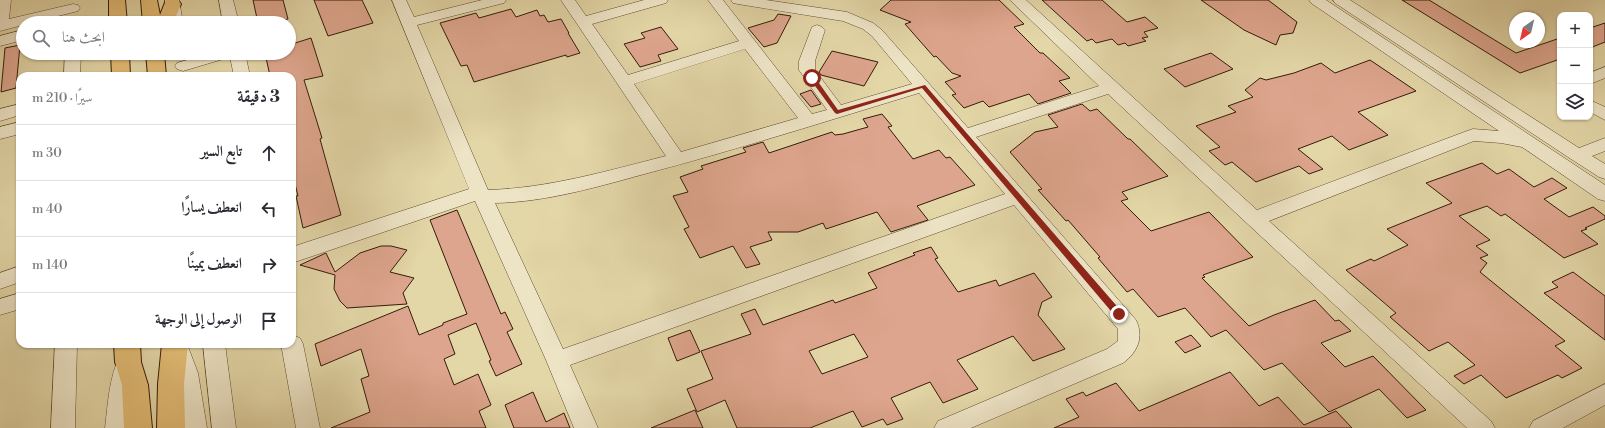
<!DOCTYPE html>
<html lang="ar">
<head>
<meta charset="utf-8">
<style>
  :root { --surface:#fff; --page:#f2f2f3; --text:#2b2b33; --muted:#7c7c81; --line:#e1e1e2 }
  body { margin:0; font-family:"Libre Bodoni",Amiri,serif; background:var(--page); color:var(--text); direction:rtl }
  .controls { position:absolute; right:12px; top:12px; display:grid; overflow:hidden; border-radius:8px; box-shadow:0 1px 3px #0004 }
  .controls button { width:36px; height:36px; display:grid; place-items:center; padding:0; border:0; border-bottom:1px solid var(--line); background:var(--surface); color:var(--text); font:20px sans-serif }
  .compass { position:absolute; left:1509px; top:12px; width:36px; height:36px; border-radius:50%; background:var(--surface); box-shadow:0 1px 3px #0004; rotate:214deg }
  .stop { position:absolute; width:12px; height:12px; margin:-9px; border:3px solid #8f2418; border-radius:50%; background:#fff }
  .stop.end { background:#8f2418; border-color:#fff; box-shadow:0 1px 4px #0008 }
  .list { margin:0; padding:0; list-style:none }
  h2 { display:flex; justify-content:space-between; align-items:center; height:52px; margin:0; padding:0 16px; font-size:17px }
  h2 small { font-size:13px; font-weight:400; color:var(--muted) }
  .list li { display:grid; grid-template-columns:26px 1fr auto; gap:12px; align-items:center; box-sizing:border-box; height:56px; padding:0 16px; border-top:1px solid var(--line) }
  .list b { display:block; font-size:15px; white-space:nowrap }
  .list em { font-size:13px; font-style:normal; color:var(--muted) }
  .icon { flex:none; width:22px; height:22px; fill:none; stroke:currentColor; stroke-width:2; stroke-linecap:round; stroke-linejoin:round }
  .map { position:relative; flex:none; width:1605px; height:428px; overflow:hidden; direction:ltr }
  .search { position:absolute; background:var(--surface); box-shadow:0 1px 3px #0004; left:16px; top:16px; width:280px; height:44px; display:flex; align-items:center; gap:10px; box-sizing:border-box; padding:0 14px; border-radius:22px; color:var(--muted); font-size:15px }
  .panel { position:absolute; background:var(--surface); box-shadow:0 1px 3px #0004; left:16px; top:72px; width:280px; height:276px; border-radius:12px; direction:rtl }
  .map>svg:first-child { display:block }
  .building { fill:#dda58d; stroke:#351b08; fill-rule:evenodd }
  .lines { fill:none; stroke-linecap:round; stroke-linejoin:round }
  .minor-casing { stroke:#604a30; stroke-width:1 }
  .major-casing { stroke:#351b08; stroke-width:2 }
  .minor { fill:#ede4c6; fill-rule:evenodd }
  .major { fill:#e2bb74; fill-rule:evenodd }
  .route { fill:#8f2418 }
</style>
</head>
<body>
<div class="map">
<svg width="1605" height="428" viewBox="0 0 1605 428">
  <rect width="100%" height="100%" fill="#e3d6a7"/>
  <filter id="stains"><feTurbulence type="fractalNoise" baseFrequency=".005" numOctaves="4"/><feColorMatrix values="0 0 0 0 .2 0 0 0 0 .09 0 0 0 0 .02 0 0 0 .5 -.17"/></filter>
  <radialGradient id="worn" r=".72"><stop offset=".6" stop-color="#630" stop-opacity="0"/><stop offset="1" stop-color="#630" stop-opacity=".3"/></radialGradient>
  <g class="building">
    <path d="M253,0H283L288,19L273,23H258Z"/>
    <path d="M314,0H362L373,23L328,36Z"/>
    <path d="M891,0H999L1024,24L1014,27L1040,53H1043L1070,78L1059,81L1071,93L1038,104L1029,94L989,107L983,101L964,108L952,95L956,94L945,82L961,76L952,73L936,56L934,57L905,24L911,22L880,10Z"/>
    <path d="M1042,0H1102L1127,22L1145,17L1158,28L1144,32L1148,37L1142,38L1146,41L1128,46L1125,43L1118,45L1112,39L1096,43L1092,39L1087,41Z"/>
    <path d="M1201,0H1268L1297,22L1293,33L1280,35L1276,45L1244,30Z"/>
    <path d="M1402,0H1429L1516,53L1560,38V59L1520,73Z"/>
    <path d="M511,9L516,17L537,10L540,16L544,15L548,22L561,19L569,33H568L580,53L567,57L566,55L474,82L467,65L461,66L440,23L476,13L479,18Z"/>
    <path d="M778,14L791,16L777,43L764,47L748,28L774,20Z"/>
    <path d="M1605,23V42L1590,48V28Z"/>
    <path d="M661,27L678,49L658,55L661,61L640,67L624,44L645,38L641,33Z"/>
    <path d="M311,38L323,76L304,80L322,138L320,139L341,215L303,228L296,196H298L292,172V76H270L265,53H289V45Z"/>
    <path d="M20,45L16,88L1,92L5,48Z"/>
    <path d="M832,51L878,62L864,86L821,75L819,72Z"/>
    <path d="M1211,53L1233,69L1185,87L1164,69Z"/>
    <path d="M1370,60L1416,91L1358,112L1388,135L1349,150L1332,136L1298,149L1323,169L1309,174L1299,166L1256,182L1232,162L1225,165L1209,151L1220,147L1196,126L1236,112L1228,106L1253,97L1245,90L1260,78L1266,80L1294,73L1321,63L1335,73Z"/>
    <path d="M811,90L821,104L811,107L800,94Z"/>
    <path d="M1082,104L1090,111L1097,109L1128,139H1130L1168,176L1122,192L1128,199L1121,201L1151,231L1209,212L1253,257L1203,275L1205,277L1202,278L1249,326L1274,315L1315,300L1335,321L1339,320L1351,331L1321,343L1345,367L1373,356L1426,410L1407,418L1379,389L1329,412L1282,363L1264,370L1226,330L1211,337L1185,308L1158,317L1133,289L1127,292L1098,258L1100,257L1068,220L1066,221L1038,190L1042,189L1010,152L1035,132L1058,127L1048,115Z"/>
    <path d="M882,114L892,126L888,127L913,159L939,150L946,158L950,157L975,185L917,206L928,220L891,232L877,212L826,229L823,223L798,232H768L772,240L750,247L760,264L746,268L733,246L700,258L684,229L689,227L673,196L688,192L680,177L703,169L701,166L746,152L743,148L763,142L769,153L832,132L835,135L843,134L868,127L863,119Z"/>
    <path d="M1482,163L1497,174L1509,169L1534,187L1552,178L1567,188L1544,199L1569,217L1593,207L1605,216V219L1585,228L1587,229L1581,231L1598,244L1564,258L1505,214L1501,216L1487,206L1459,216L1490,240L1476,246L1488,255L1480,258L1487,263L1480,272L1565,341L1555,346L1582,368L1562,378L1558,375L1506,398L1481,375L1464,384L1454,376L1475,365L1448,342L1429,351L1390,317L1396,313L1346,270L1371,259L1374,261L1408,245L1387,229L1452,203L1426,183Z"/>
    <path d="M457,210L501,314L505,312L513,329L507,332L522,364L496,376L489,361L491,360L476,323L448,335L455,354L444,359L454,385L478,374L491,405L479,411L486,428H331L370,412L361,379L369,376L361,349L321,366L315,344L408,306L419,335L443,325V323L467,314L430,220Z"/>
    <path d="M381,246H391L407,250L390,272L414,278L403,293L407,304L347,308L340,301L334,289L335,275L300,265L326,253L335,272L360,253Z"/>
    <path d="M931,247L938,258L935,259L958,292L996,280L999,286L1034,273L1052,297L1042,302L1038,315L1065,349L1033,361L1013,336L957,360L978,389L943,403L930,382L891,398L903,419L887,425L883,419L862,427L853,411L810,428H737L725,400L697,412L687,389L713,379L701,351L751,334L741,314L755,309L763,325L833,300L835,303L877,288L868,273L915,255L913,253ZM854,334L868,357L822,374L809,351Z"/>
    <path d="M1573,272L1605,296V340L1544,293L1558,287L1552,282Z"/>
    <path d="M690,330L700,352L677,361L668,338Z"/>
    <path d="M1191,335L1201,346L1185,353L1175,342Z"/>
    <path d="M1230,372L1259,406L1278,397L1304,425L1336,411L1352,428H1054L1079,417L1066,399L1083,392L1086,396L1116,383L1139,411Z"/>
    <path d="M533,392L546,422L564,413L570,428H514L505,405Z"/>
    <path d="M695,410L703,428H651Z"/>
  </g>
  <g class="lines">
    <g class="minor-casing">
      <g id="minor">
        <path d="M0,0H11L9,19L73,4L78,5L80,8L78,11L30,23H23V25L0,31Z"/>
        <path d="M165,0H179L183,23H167Z"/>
        <path d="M219,0H233L239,23H223Z"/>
        <path d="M392,0H406L414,17L482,0H506L504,3L417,25L488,190C549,188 607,171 666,156L561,0H575L586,16L644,0H668L666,3L592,24L628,75L739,41L708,0H723L812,114L827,110L799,70V61L812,27L817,25L822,27L825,30L815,61V70L841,105L912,84L872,36L863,29L843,21L738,4L733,3L731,0H766L847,12L873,23L882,30L968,128L1099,86L1010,0H1026L1257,210L1467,131L1473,129L1499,131L1311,3L1309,0H1326L1605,185V201L1598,199L1522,147L1501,143L1474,141L1269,221L1491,421L1495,428H1467L1108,94L976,137L1136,320C1144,337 1138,352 1123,363L971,428H934L938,421L1107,349L1118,341V329L1014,205L570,365L598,428H574L546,360L475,201L292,263V247L469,189ZM745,49L798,118L681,152L634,84ZM919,93L1005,194L563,349L495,203C548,202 600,186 652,172C742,148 830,120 919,93Z"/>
        <path d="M1333,0H1350L1579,148L1605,138V151L1592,156L1605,164V179L1599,177L1571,159L1335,3Z"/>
        <path d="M72,18L79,20L82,23H64L67,20Z"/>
        <path d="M23,30V40L0,46V36Z"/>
        <path d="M65,53H81L80,76H64Z"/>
        <path d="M211,53H245L250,76H234L230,57L183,71L177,69L175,66L177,63Z"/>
        <path d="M1605,67V78L1590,84V73Z"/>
        <path d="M1590,100L1605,107V120L1590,112Z"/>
        <path d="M20,104V115L0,121V109Z"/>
        <path d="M20,122V134L0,139V127Z"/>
        <path d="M20,266V282L0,289V273Z"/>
        <path d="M20,293V309L0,315V299Z"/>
        <path d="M292,335L300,338L303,344L320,428H296L281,344H292Z"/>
        <path d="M55,344H77L75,428H51Z"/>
        <path d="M165,344H187L198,373L207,428H183L176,373Z"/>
        <path d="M203,344H225L236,428H212Z"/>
        <path d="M128,353L136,355L139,362L131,391L129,428H105C108,403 109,378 120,355Z"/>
        <path d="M1605,384V405L1563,428H1529L1533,421Z"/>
      </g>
    </g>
    <g class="major-casing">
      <g id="major">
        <path d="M109,0H125L127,23H109Z"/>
        <path d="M141,0H157L160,15L166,0H178L181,4L173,23H143Z"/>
        <path d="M111,53H129L130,76H112Z"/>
        <path d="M146,53H164L166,76H148Z"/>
        <path d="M114,344H140L141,362L148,385L152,428H124L122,385L115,362Z"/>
        <path d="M162,344H188L184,384L185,428H157L158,384Z"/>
      </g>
    </g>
    <use href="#minor" class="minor"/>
    <use href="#major" class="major"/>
  </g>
  <path class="route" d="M810,76H814L838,110L925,85L1122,312V317H1116L922,88L837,114L835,113L810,79Z"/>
  <rect width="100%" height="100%" filter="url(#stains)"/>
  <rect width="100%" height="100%" fill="url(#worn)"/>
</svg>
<div class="controls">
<button>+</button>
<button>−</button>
<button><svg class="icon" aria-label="layers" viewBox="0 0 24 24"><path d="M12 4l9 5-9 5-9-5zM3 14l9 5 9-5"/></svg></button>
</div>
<svg class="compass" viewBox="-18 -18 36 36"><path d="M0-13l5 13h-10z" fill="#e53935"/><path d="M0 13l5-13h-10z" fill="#7c7c81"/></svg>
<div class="stop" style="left:812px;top:78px"></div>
<div class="stop end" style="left:1119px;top:314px"></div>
<div class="search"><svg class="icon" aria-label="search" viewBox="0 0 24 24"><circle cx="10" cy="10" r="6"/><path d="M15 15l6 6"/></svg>ابحث هنا</div>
<section class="panel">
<h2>3 دقيقة<small>سيرًا · 210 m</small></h2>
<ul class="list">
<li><svg class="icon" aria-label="ahead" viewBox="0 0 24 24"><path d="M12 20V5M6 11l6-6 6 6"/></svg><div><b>تابع السير</b></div><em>30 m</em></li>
<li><svg class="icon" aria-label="left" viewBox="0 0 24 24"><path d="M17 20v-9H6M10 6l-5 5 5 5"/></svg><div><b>انعطف يسارًا</b></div><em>40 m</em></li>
<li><svg class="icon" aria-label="right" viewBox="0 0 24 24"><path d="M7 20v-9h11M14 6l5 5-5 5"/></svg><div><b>انعطف يمينًا</b></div><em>140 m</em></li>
<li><svg class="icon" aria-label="arrive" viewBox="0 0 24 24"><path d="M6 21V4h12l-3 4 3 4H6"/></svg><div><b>الوصول إلى الوجهة</b></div></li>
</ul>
</section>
</div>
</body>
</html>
